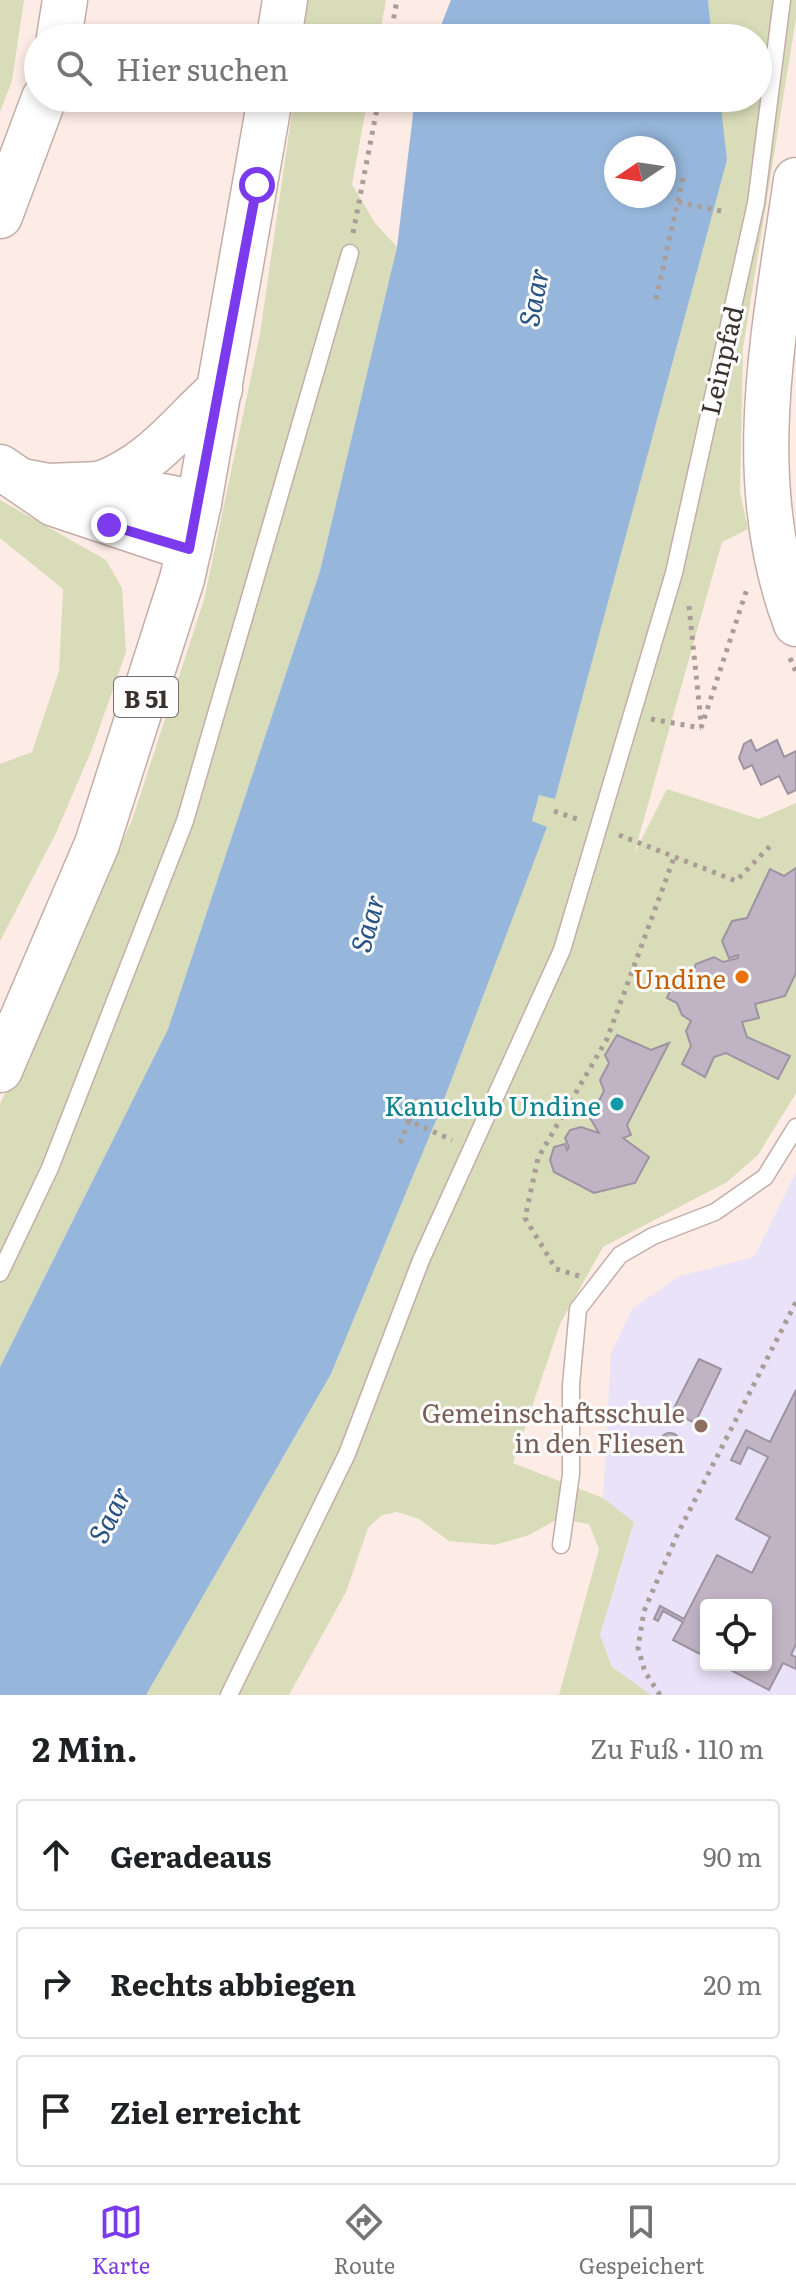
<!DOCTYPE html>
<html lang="de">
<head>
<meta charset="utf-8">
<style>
  :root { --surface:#fff; --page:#f6f6f6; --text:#202124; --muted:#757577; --line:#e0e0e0; --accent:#7c3aed }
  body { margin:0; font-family:Literata,serif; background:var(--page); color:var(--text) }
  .controls { position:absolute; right:24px; bottom:24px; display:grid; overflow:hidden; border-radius:8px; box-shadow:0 4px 12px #0003 }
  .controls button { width:72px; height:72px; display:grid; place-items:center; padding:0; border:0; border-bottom:2px solid var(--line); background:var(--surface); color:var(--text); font:40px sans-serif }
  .compass { position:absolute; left:604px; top:136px; width:72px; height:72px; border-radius:50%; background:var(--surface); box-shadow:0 4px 12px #0003; rotate:257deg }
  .stop { position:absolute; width:24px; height:24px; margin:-18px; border:6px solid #7c3aed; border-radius:50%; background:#fff }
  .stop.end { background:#7c3aed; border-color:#fff; box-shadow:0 2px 8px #0008 }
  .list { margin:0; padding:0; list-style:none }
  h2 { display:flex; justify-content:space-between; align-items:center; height:104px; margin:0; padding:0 32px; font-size:34px }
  h2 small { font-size:26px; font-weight:400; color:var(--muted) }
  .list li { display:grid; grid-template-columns:52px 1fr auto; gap:24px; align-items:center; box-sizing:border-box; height:112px; margin:0 16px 16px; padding:0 16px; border:2px solid var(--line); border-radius:8px }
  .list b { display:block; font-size:30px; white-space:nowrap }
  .list em { font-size:26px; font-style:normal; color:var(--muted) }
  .icon { flex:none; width:44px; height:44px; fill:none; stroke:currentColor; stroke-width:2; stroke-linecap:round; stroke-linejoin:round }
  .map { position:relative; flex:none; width:796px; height:1695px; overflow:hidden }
  .search { position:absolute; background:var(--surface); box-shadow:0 4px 12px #0003; left:24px; right:24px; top:24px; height:88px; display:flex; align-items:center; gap:20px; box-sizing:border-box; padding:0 28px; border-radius:44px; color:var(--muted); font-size:30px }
  .sheet { height:488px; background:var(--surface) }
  nav { display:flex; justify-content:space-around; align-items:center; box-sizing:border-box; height:112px; border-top:2px solid var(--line); background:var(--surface); font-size:22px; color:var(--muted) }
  nav a { display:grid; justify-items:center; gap:4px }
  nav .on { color:var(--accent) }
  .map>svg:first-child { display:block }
  .education { fill:#e9e2f8; fill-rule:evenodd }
  .green { fill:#d9dcb8 }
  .water { fill:#96b6db; fill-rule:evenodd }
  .building { fill:#c0b4c4; stroke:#9e93a2; stroke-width:2 }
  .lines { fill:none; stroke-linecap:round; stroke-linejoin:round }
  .lane-casing { stroke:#c3aea7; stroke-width:19 }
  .secondary-casing { stroke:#c3aea7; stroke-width:47 }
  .primary-casing { stroke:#c3aea7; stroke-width:47 }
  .path { stroke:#aa9d98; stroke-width:5; stroke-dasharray:4 6; stroke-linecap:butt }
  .lane { stroke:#fff; stroke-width:16 }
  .secondary { stroke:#fff; stroke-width:44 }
  .primary { stroke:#fff; stroke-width:44 }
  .route { stroke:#7c3aed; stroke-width:10 }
  .food-dot { fill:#e8710a; stroke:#fdfdfd; stroke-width:3 }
  .culture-dot { fill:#0f9aa8; stroke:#fdfdfd; stroke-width:3 }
  .education-dot { fill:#8d6e63; stroke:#fdfdfd; stroke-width:3 }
  .labels { text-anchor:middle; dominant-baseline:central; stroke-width:6; stroke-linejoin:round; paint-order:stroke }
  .shield { fill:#fdfdfd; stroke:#746e6c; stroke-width:2 }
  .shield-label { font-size:24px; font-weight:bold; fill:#39312e }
  .street-label { font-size:26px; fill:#39312e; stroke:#fdfdfd }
  .food-label { font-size:26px; fill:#c56008; stroke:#fdfdfd; text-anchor:end }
  .culture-label { font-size:26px; fill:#0d838f; stroke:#fdfdfd; text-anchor:end }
  .education-label { font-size:26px; fill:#785e54; stroke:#fdfdfd; text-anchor:end }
  .water-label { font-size:28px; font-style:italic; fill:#285384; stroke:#fdfdfd }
</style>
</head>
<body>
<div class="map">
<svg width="796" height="1695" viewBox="0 0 796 1695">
  <rect width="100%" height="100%" fill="#fdece5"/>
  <path class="education" d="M796,1172V1695H651L612,1667L600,1635L634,1523L603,1498L611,1354L632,1309L680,1276L754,1257ZM706,1605H766V1665H706Z"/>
  <g class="green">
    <path d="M0,0H24L12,81L0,112Z"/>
    <path d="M308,0H386L379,38H302Z"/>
    <path d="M708,0H796V18L743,348L740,492L748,529L722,542L634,854L667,789L759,819L796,803V1093L758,1155L727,1182L603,1247L560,1324L513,1463L603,1498L634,1522L600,1635L612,1667L651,1695H559L599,1549L589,1524L558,1519L529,1535L495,1545L449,1541L419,1519L397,1512L382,1515L368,1528L346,1592L289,1695H146L331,1374L437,1118L546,827L532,822L539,794L555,798L727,160L720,98H758V38H712Z"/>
    <path d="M294,98H368L352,184L375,223L397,247L320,571L168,1029L0,1367V1104L132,820L204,600L260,334Z"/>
    <path d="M0,500L106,560L122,588L126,652L92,749L56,833L0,941V764L32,752L59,671L63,589L0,538Z"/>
  </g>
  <g class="water">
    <path d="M451,0H708L712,38H436Z"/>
    <path d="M415,98H720L727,160L555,799L539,795L532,821L547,827L437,1118L331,1374L146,1695H0V1367L168,1029L320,571L397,247ZM616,148H664V196H616Z"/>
  </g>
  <g class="building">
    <path d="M751,740L756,751L777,740L784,757L796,751V790L788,794L779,776L761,785L752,765L744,769L739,758L744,744Z"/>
    <path d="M796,868V973L785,996L755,1004L759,1018L742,1022L747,1037L790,1056L778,1079L726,1053L714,1057L705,1077L682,1064L691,1046L686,1031L691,1021L682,1015L677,1003L667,998L672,986L688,982L696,964L714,957L723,962L738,958V955L729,958L722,941L732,921L747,918L770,869L784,876Z"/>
    <path d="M617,1035L651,1050L669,1043L627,1125L631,1135L623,1138L649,1157L635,1183L594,1193L554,1172L550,1160L554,1147L565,1144L567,1150L569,1147L565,1138L570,1130L581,1127L599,1133L590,1118L604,1091L600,1080L609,1063L605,1055Z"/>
    <path d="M699,1359L721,1369L695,1423L672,1412Z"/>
    <path d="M796,1390V1644L791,1655L796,1657V1669L783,1663L769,1690L721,1665H766V1605H706V1657L673,1640L683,1622L663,1611L658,1621L654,1619L660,1606L684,1619L717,1555L752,1573L770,1537L736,1519L768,1457L748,1447L740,1464L731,1460L746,1430L770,1442Z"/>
    <circle cx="670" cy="1443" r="10"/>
  </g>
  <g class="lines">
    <g class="lane-casing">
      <g id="lane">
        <path d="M0,1273L50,1168L185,821L350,253"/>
        <path d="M561,1545L571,1474V1385L578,1309L620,1255L653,1236L715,1212L765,1177L796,1127"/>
        <path d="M229,1695L347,1454L421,1260L562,950L674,573L756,203L782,0"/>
      </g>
    </g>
    <g class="secondary-casing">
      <path id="secondary" d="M796,180C775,328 741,479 796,624"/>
    </g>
    <g class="primary-casing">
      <g id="primary">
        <path d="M59,38L65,0"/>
        <path d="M279,38L285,0"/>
        <path d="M0,216L44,98"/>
        <path d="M0,467L54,504L189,549"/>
        <path d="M28,482L49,486L100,484L199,503"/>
        <path d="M100,484C154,464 179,425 220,389"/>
        <path d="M0,1070L97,844L182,579L199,503L270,98"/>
      </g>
    </g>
    <g class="path">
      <path d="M390,38L397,0"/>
      <path d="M678,202L726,212"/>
      <path d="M353,233L379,98"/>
      <path d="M656,299L684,173"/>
      <path d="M689,606L701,723"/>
      <path d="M790,658L796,672"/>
      <path d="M651,719L701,728"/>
      <path d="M701,728L747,589"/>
      <path d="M554,811L580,820"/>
      <path d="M619,835L736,881L774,842"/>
      <path d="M409,1121L418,1099"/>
      <path d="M400,1143L409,1121L452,1140"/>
      <path d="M579,1276L556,1269L525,1218L538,1158L607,1039L675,855"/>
      <path d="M660,1695L645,1672L638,1648L644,1611L678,1533L796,1302"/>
    </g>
    <use href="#lane" class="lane"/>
    <use href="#secondary" class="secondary"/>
    <use href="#primary" class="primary"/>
  </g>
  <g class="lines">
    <path class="route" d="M109,525L189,549L257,185"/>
  </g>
  <circle class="food-dot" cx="742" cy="977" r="8"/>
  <circle class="culture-dot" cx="617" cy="1104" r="8"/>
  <circle class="education-dot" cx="701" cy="1426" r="8"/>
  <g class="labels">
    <rect class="shield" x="114" y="677" width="64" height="40" rx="6"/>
    <g class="shield-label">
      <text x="146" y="697">B 51</text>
    </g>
    <g class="street-label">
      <text transform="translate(720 360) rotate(-77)">Leinpfad</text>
    </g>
    <g class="food-label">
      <text x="726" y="977">Undine</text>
    </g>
    <g class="culture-label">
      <text x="601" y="1104">Kanuclub Undine</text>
    </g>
    <g class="education-label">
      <text x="685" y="1411">Gemeinschaftsschule<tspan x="685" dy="30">in den Fliesen</tspan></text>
    </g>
    <g class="water-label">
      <text transform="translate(532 297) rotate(-79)">Saar</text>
      <text transform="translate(366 923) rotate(-74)">Saar</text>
      <text transform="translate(108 1514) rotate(-63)">Saar</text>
    </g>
  </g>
</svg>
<div class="controls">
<button><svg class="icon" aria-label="locate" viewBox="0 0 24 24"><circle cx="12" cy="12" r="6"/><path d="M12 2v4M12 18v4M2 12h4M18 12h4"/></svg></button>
</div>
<svg class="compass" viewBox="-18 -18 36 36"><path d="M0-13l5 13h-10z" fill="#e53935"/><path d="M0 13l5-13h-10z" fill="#757577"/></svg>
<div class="stop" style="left:257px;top:185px"></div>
<div class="stop end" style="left:109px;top:525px"></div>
<div class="search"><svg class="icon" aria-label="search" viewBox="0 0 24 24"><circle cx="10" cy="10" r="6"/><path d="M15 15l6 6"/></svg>Hier suchen</div>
</div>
<section class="sheet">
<h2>2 Min.<small>Zu Fuß · 110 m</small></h2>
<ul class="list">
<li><svg class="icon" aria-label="ahead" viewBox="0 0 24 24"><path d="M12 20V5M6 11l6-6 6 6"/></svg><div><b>Geradeaus</b></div><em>90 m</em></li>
<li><svg class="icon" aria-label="right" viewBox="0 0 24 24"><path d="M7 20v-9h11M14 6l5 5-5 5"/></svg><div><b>Rechts abbiegen</b></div><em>20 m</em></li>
<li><svg class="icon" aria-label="arrive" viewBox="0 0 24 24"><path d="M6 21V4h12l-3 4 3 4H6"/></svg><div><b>Ziel erreicht</b></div></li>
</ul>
</section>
<nav>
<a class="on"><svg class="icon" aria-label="map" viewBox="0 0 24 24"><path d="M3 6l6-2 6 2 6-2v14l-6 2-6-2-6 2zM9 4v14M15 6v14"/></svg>Karte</a>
<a><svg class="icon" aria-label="directions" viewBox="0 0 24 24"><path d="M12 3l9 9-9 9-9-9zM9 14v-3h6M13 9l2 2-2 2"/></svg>Route</a>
<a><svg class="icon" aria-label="saved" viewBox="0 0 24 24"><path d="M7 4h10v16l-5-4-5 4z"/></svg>Gespeichert</a>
</nav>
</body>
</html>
